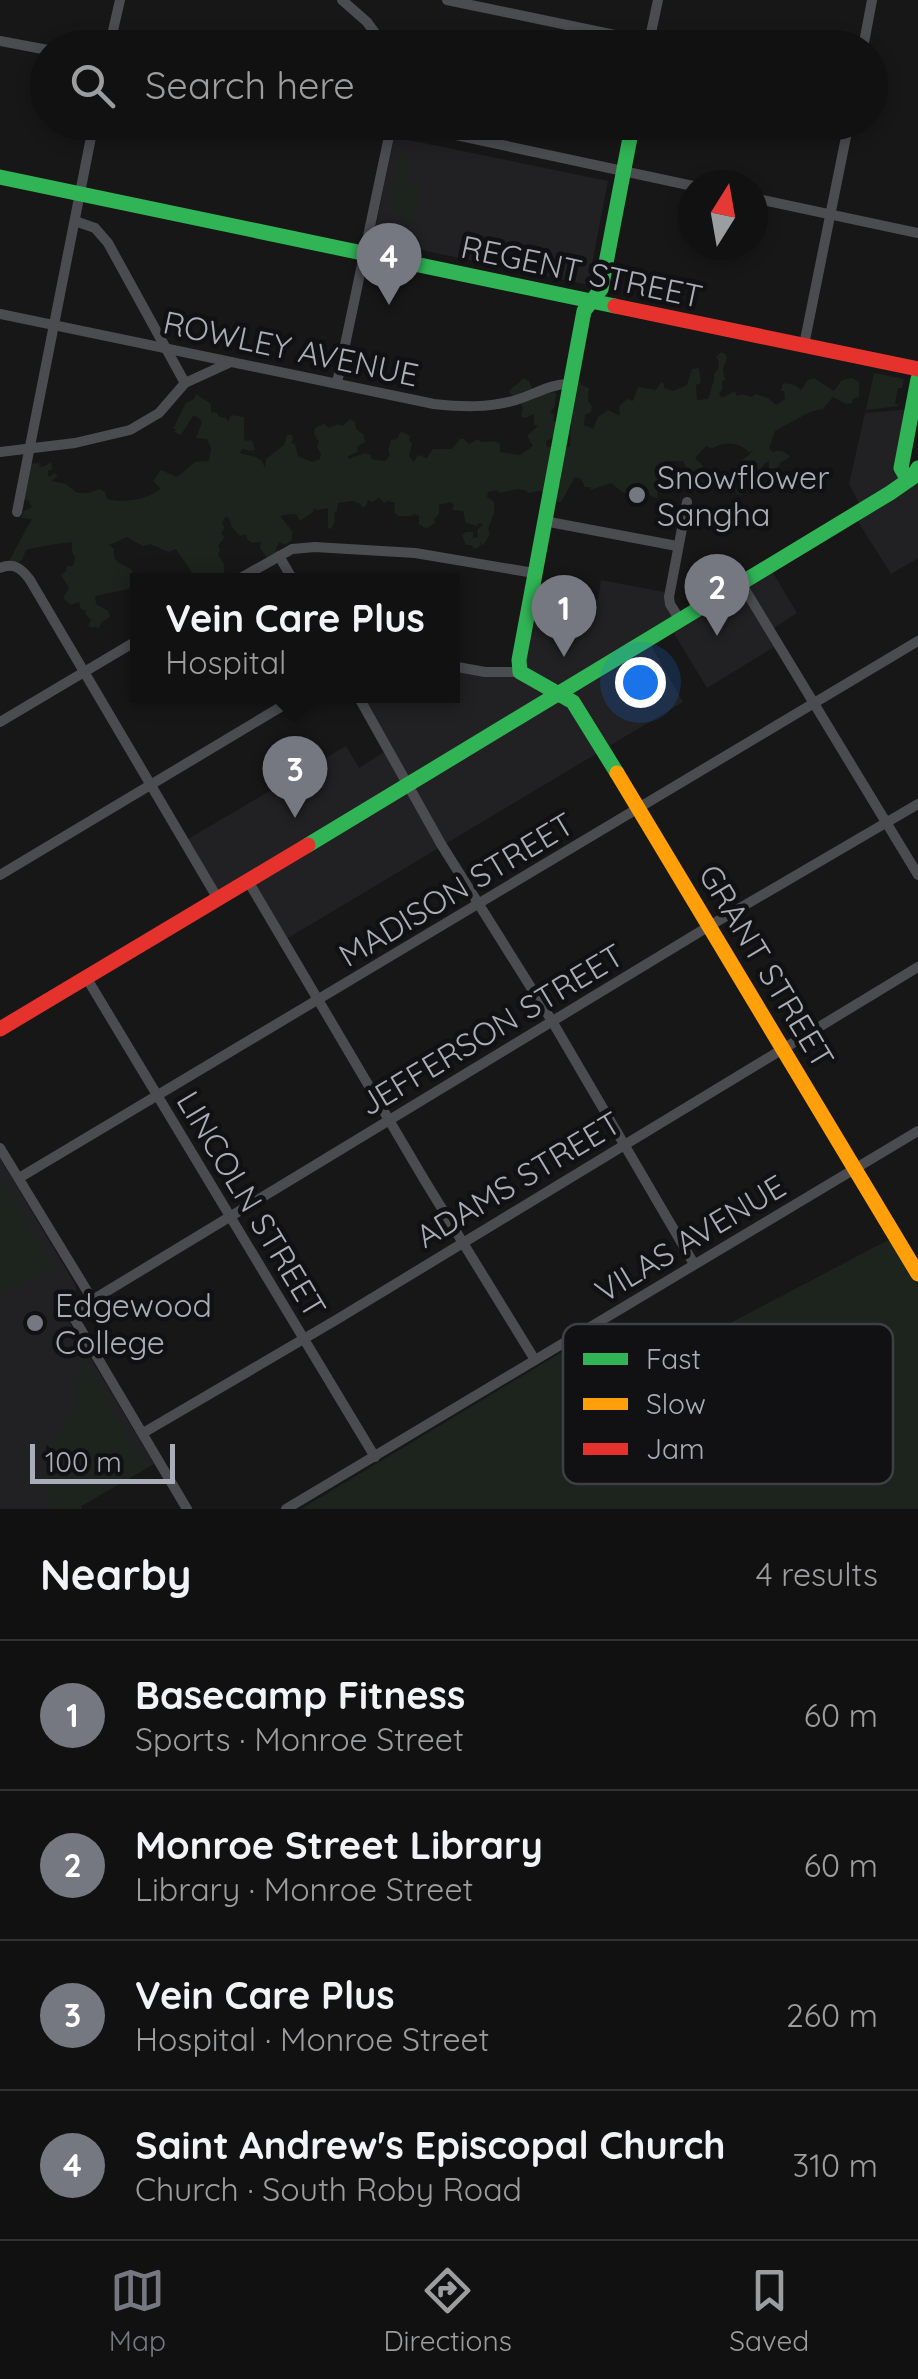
<!DOCTYPE html>
<html lang="en">
<head>
<meta charset="utf-8">
<style>
  :root { --surface:#111; --page:#1a1a1a; --text:#f1f3f6; --muted:#9c9d9f; --line:#303131; --accent:#757880 }
  body { margin:0; font-family:Quicksand,sans-serif; background:var(--page); color:var(--text) }
  .compass { position:absolute; left:678px; top:170px; width:90px; height:90px; border-radius:50%; background:var(--surface); box-shadow:0 5px 15px #0003; rotate:11deg }
  .scale { position:absolute; left:30px; bottom:25px; width:145px; box-sizing:border-box; padding-left:10px; border:5px solid #a8adb8; border-top:0; font-size:28px; line-height:35px; white-space:nowrap; color:#a8adb8; -webkit-text-stroke:8px #111113; paint-order:stroke }
  .you { position:absolute; left:640px; top:682px; width:35px; height:35px; margin:-25px; border:8px solid #fff; border-radius:50%; background:#1a73e8; box-shadow:0 0 0 15px #1a73e833 }
  .badge { display:grid; place-items:center; width:65px; height:65px; border-radius:50%; background:var(--accent); color:#fff; font-size:32px; font-weight:700 }
  .pin { position:absolute; translate:-50% -82px; filter:drop-shadow(0 2px 5px #0008) }
  .pin::after { content:''; position:absolute; top:52px; width:35px; height:30px; background:inherit; clip-path:polygon(0 0,100% 0,50% 100%) }
  .popup { position:absolute; left:130px; top:573px; width:330px; height:130px; box-sizing:border-box; display:grid; place-content:center; border-radius:0px; background:var(--surface); filter:drop-shadow(0 2px 8px #0005); font-size:32px; white-space:nowrap; color:var(--muted) }
  .popup b { font-size:38px; color:var(--text) }
  .popup::after { content:''; position:absolute; left:50%; top:100%; margin-left:-20px; border:20px solid transparent; border-top-color:var(--surface) }
  .list { margin:0; padding:0; list-style:none }
  h2 { display:flex; justify-content:space-between; align-items:center; height:130px; margin:0; padding:0 40px; font-size:42px }
  h2 small { font-size:32px; font-weight:400; color:var(--muted) }
  .list li { display:grid; grid-template-columns:65px 1fr auto; gap:30px; align-items:center; box-sizing:border-box; height:150px; padding:0 40px; border-top:2px solid var(--line) }
  .list b { display:block; font-size:38px; white-space:nowrap }
  .list p { margin:0; font-size:32px; white-space:nowrap; color:var(--muted) }
  .list em { font-size:32px; font-style:normal; color:var(--muted) }
  .icon { flex:none; width:55px; height:55px; fill:none; stroke:currentColor; stroke-width:2; stroke-linecap:round; stroke-linejoin:round }
  .map { position:relative; flex:none; width:918px; height:1509px; overflow:hidden }
  .search { position:absolute; background:var(--surface); box-shadow:0 5px 15px #0003; left:30px; right:30px; top:30px; height:110px; display:flex; align-items:center; gap:25px; box-sizing:border-box; padding:0 35px; border-radius:55px; color:var(--muted); font-size:38px }
  .sheet { height:730px; background:var(--surface) }
  nav { display:flex; justify-content:space-around; align-items:center; box-sizing:border-box; height:140px; border-top:2px solid var(--line); background:var(--surface); font-size:28px; color:var(--muted) }
  nav a { display:grid; justify-items:center; gap:5px }
  nav .on { color:var(--accent) }
  .map>svg:first-child { display:block }
  .built { fill:#212123 }
  .green { fill:#1d241e }
  .lines { fill:none; stroke-linecap:round; stroke-linejoin:round }
  .street { stroke:#4b4c50; stroke-width:10 }
  .fast { stroke:#30b455; stroke-width:15 }
  .slow { stroke:#ff9f0a; stroke-width:15 }
  .jam { stroke:#e5322d; stroke-width:15 }
  .poi-dot { fill:#757880; stroke:#111113; stroke-width:4 }
  .labels { text-anchor:middle; dominant-baseline:central; stroke-width:9; stroke-linejoin:round; paint-order:stroke }
  .street-label { font-size:32px; fill:#a8adb8; stroke:#111113 }
  .poi-label { font-size:32px; fill:#a8adb8; stroke:#111113; text-anchor:start }
  .key { fill:#111113; stroke:#3e4045; stroke-width:2.5 }
  .key-label { font-size:28px; fill:#a8adb8 }
</style>
</head>
<body>
<div class="map">
<svg width="918" height="1509" viewBox="0 0 918 1509">
  <rect width="100%" height="100%" fill="#171717"/>
  <g class="built">
    <path d="M394,137L608,181L588,285L373,240Z"/>
    <path d="M912,409L901,468L918,477V558L891,574L854,515L862,509L849,484L865,413Z"/>
    <path d="M769,566L797,613L771,630L779,644L707,688L670,627L648,640L683,702L283,941L248,882L218,899L183,842L346,746L359,768L387,750L358,696H452L453,666L519,672L529,606L574,614L598,599L601,580L669,593L680,620Z"/>
    <path d="M0,1158L76,1286L75,1301L63,1312L154,1464L81,1506L82,1509H0Z"/>
  </g>
  <g class="green">
    <path d="M398,155L411,158L406,184H421L413,224L403,219L401,212L391,209Z"/>
    <path d="M721,352L725,354L727,358L723,369L725,380L722,381L723,388L719,394L722,398L735,391L737,396L742,394L752,397L756,394L768,398L776,405L785,399L784,391H781L783,383L795,385L801,390L808,380L814,378L834,391L842,380L852,378L859,382V397L853,399L852,403L846,404L833,397L823,409L810,412L775,431L769,448L773,452C779,450 786,451 790,457L780,463L778,468L769,469V461L764,464L761,469L764,473L762,478L758,477L759,481L751,482L748,492L743,491L742,495L737,494L733,484L724,477L754,450L749,452C740,443 724,440 712,449L706,446L695,458L703,466L701,475L705,488L701,492H693L689,488L687,470L683,461H667V470L663,473V485L657,488L658,498L648,495L645,492L625,494L611,483L591,490L590,487H585L581,479L575,477L561,502H557L556,493L539,491L528,493L525,490L517,489L500,493L496,490L488,492L487,497L494,502V513L488,529L490,534L483,546L481,542L480,546L475,549L471,545H466L462,535L466,532H473V538L478,537L477,530L483,524L479,523L477,526L466,523L463,511L452,510L454,505L451,502L439,505V514L434,519L435,523L426,529L419,524V516L414,514L412,516H398L394,512L395,503L388,501L384,503L379,498L372,502L368,500L366,506L362,508L361,504L352,501L338,503L337,511L334,513L335,522L331,529L328,528V508L317,510L314,508L313,512L300,521L296,514L282,515L281,517L292,531V540L285,545L279,542L273,557L267,558L260,548L261,542L252,543L247,539L246,534L240,536L232,527L228,517L224,518L222,525L225,527L221,534L225,537L218,546L220,550L218,555L224,564V580H197L176,549L169,552L150,544L143,546L127,537L109,545L114,549C112,564 122,563 132,570L135,580L129,589L95,596L96,604L108,611L110,617L102,622L98,629L95,626L94,628L88,626L91,620L85,613L86,611L81,609L79,602L71,605L63,598L69,588L61,575L66,571L67,566H73L75,557L72,552V542C55,544 42,546 26,550L22,560L16,563L9,561C17,546 24,533 32,519L21,518L24,511L32,507L29,501L25,499L29,464L39,463L40,467L45,466L51,462L52,470L48,471V476L50,477L54,473L58,476L51,481L66,484L77,493H88L100,489L105,492L107,499C126,504 146,499 161,489L153,481L161,470L177,477L195,462L209,461L211,449L207,439L196,438L202,422L198,417L193,416L181,435L174,432L176,429H173L186,403L194,399L196,394L211,404V412L217,413L219,417L226,418L228,422L231,415L244,417V438L246,441L252,440L255,450L249,451L243,449L239,453L256,457L261,460L265,468L266,459L284,445L287,435H292L293,440L291,443L295,444L298,456L312,462L320,459L321,454L317,447L319,442L314,434L315,428L324,424L329,428L338,424L343,426L350,419L355,422L356,429L364,435L365,442L357,447L358,452L348,456V459L365,453L371,455V459L385,461L390,455L388,450L391,440L397,439L401,431L410,436L409,440L412,443L409,456L414,462L418,455L427,458L433,449H452L460,439H464L469,444L478,439L481,442L495,441L500,444V452L520,455L533,446L527,436L538,426L534,425V414L525,418L521,416L523,407L509,392C512,386 519,385 523,378L529,381L533,390L556,393L555,406L550,412L554,414L553,421H558L556,436L546,441L547,447H570L574,378L581,383V385L589,388L588,401L592,406L591,412L585,415L584,425L593,429L598,417L608,410L620,416L619,407L627,399L633,401L638,387L656,390L661,382L664,384V388L673,391L687,385L692,369L699,368L701,383L696,385L697,400L708,399L714,380V374L718,369L719,362L716,357Z"/>
    <path d="M874,373L904,379L902,388H898L895,403L899,406L866,410Z"/>
    <path d="M0,1179L55,1268L0,1293Z"/>
    <path d="M890,1239L918,1286V1509H301L572,1346L601,1391Z"/>
    <path d="M85,1363L147,1468L81,1506L82,1509H51L46,1487L43,1452L77,1411L78,1374Z"/>
  </g>
  <g class="lines">
    <g class="street">
      <path d="M342,0L367,22L386,48"/>
      <path d="M447,0L677,48"/>
      <path d="M0,41L48,50"/>
      <path d="M648,47L658,0"/>
      <path d="M109,48L120,0"/>
      <path d="M863,48L872,0"/>
      <path d="M395,122L693,186"/>
      <path d="M753,198L918,233"/>
      <path d="M75,221L95,228L108,243L185,383"/>
      <path d="M0,314L434,404C462,407 488,408 516,400C533,395 552,383 570,384"/>
      <path d="M804,345L849,122"/>
      <path d="M337,383L392,122"/>
      <path d="M0,452L75,443L130,430L159,413L185,383L231,362"/>
      <path d="M17,512L94,122"/>
      <path d="M544,521L677,546"/>
      <path d="M279,556L293,580"/>
      <path d="M0,568C14,562 22,569 30,580L218,899"/>
      <path d="M237,580L292,549L315,547L415,553L534,573"/>
      <path d="M741,583L918,875"/>
      <path d="M680,620L670,604L669,597L687,502"/>
      <path d="M452,666L485,672H520"/>
      <path d="M358,696L441,844L552,1021L694,1264"/>
      <path d="M0,722L138,640"/>
      <path d="M0,875L299,696"/>
      <path d="M248,881L425,1181L535,1360"/>
      <path d="M86,977L375,1457"/>
      <path d="M0,1148L92,1299"/>
      <path d="M19,1178L918,641"/>
      <path d="M143,1433L336,1320L918,967"/>
      <path d="M187,1509L71,1313L711,925L918,804"/>
      <path d="M286,1509L918,1131"/>
    </g>
    <g class="fast">
      <path d="M0,177L615,306"/>
      <path d="M908,480L901,468L918,379"/>
      <path d="M617,773L573,702L520,672L519,660L584,311L601,289L633,122"/>
      <path d="M308,845L890,493L913,477L918,468"/>
    </g>
    <path class="slow" d="M617,773L918,1274"/>
    <g class="jam">
      <path d="M615,306L918,369"/>
      <path d="M0,1029L308,845"/>
    </g>
  </g>
  <g class="poi-dot">
    <circle cx="637" cy="495" r="10"/>
    <circle cx="35" cy="1323" r="10"/>
  </g>
  <g class="labels">
    <g class="street-label">
      <text transform="translate(582 271) rotate(12)">REGENT STREET</text>
      <text transform="translate(291 348) rotate(12)">ROWLEY AVENUE</text>
      <text transform="translate(456 889) rotate(-31)">MADISON STREET</text>
      <text transform="translate(767 966) rotate(59)">GRANT STREET</text>
      <text transform="translate(491 1029) rotate(-31)">JEFFERSON STREET</text>
      <text transform="translate(518 1179) rotate(-31)">ADAMS STREET</text>
      <text transform="translate(252 1204) rotate(59)">LINCOLN STREET</text>
      <text transform="translate(690 1238) rotate(-31)">VILAS AVENUE</text>
    </g>
    <g class="poi-label">
      <text x="657" y="477">Snowflower<tspan x="657" dy="37">Sangha</tspan></text>
      <text x="55" y="1305">Edgewood<tspan x="55" dy="37">College</tspan></text>
    </g>
  </g>
  <rect x="563" y="1324" width="330" height="160" rx="15" class="key"/>
  <rect x="583" y="1353" width="45" height="12" fill="#30b455"/>
  <rect x="583" y="1398" width="45" height="12" fill="#ff9f0a"/>
  <rect x="583" y="1443" width="45" height="12" fill="#e5322d"/>
  <g class="key-label">
    <text x="646" y="1369">Fast</text>
    <text x="646" y="1414">Slow</text>
    <text x="646" y="1459">Jam</text>
  </g>
</svg>
<svg class="compass" viewBox="-18 -18 36 36"><path d="M0-13l5 13h-10z" fill="#e53935"/><path d="M0 13l5-13h-10z" fill="#9c9d9f"/></svg>
<div class="scale">100 m</div>
<div class="you"></div>
<div class="pin badge" style="left:564px;top:657px">1</div>
<div class="pin badge" style="left:717px;top:636px">2</div>
<div class="pin badge" style="left:295px;top:818px">3</div>
<div class="popup"><b>Vein Care Plus</b>Hospital</div>
<div class="pin badge" style="left:389px;top:305px">4</div>
<div class="search"><svg class="icon" aria-label="search" viewBox="0 0 24 24"><circle cx="10" cy="10" r="6"/><path d="M15 15l6 6"/></svg>Search here</div>
</div>
<section class="sheet">
<h2>Nearby<small>4 results</small></h2>
<ul class="list">
<li><span class="badge">1</span><div><b>Basecamp Fitness</b><p>Sports · Monroe Street</p></div><em>60 m</em></li>
<li><span class="badge">2</span><div><b>Monroe Street Library</b><p>Library · Monroe Street</p></div><em>60 m</em></li>
<li><span class="badge">3</span><div><b>Vein Care Plus</b><p>Hospital · Monroe Street</p></div><em>260 m</em></li>
<li><span class="badge">4</span><div><b>Saint Andrew's Episcopal Church</b><p>Church · South Roby Road</p></div><em>310 m</em></li>
</ul>
</section>
<nav>
<a class="on"><svg class="icon" aria-label="map" viewBox="0 0 24 24"><path d="M3 6l6-2 6 2 6-2v14l-6 2-6-2-6 2zM9 4v14M15 6v14"/></svg>Map</a>
<a><svg class="icon" aria-label="directions" viewBox="0 0 24 24"><path d="M12 3l9 9-9 9-9-9zM9 14v-3h6M13 9l2 2-2 2"/></svg>Directions</a>
<a><svg class="icon" aria-label="saved" viewBox="0 0 24 24"><path d="M7 4h10v16l-5-4-5 4z"/></svg>Saved</a>
</nav>
</body>
</html>
